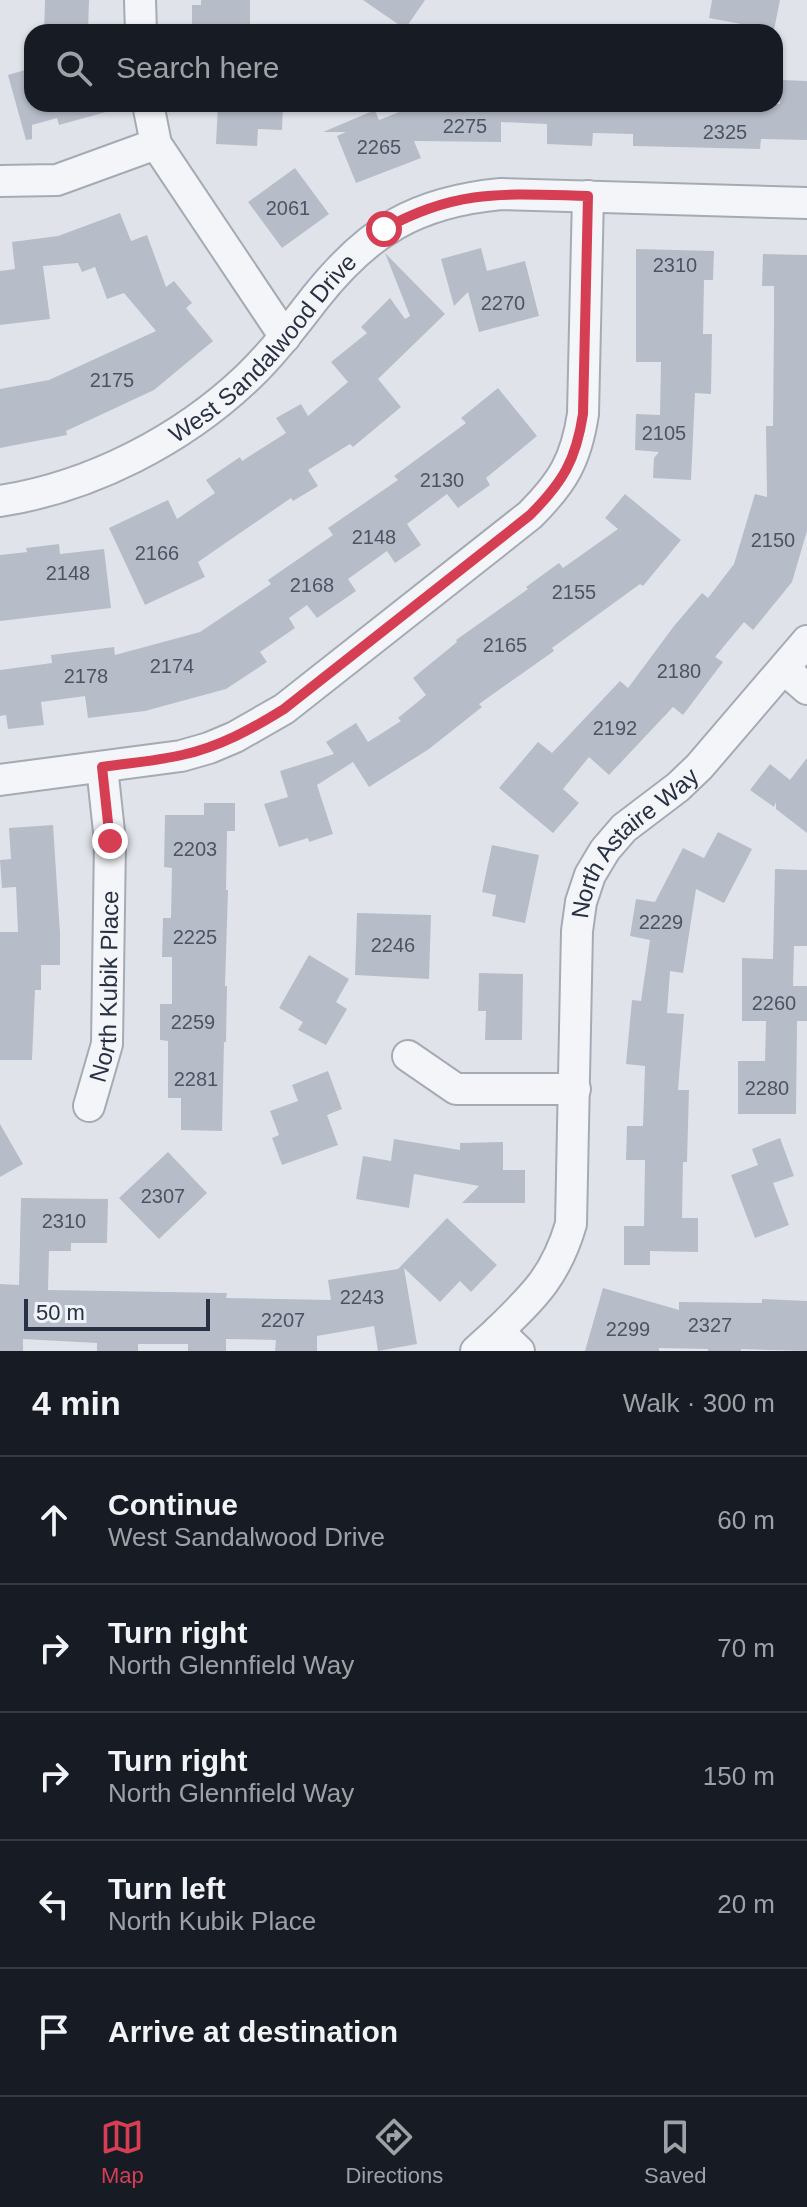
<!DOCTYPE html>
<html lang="en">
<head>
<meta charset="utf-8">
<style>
  :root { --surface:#171b24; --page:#20242c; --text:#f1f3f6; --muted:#9ea1a6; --line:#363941; --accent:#d63e54 }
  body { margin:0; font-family:Helvetica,sans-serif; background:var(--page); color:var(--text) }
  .scale { position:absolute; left:24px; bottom:20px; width:186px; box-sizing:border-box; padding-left:8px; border:4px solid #283143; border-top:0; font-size:22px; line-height:28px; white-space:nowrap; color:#283143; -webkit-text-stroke:6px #f0f3f7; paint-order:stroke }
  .stop { position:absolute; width:24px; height:24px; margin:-18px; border:6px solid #d63e54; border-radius:50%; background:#fff }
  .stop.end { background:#d63e54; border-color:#fff; box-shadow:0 2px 8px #0008 }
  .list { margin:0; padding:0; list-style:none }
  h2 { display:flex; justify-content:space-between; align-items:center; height:104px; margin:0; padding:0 32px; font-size:34px }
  h2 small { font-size:26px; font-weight:400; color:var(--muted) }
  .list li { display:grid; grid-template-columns:52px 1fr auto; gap:24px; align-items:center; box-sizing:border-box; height:128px; padding:0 32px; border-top:2px solid var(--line) }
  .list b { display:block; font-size:30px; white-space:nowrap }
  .list p { margin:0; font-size:26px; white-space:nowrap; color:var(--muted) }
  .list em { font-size:26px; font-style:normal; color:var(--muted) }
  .icon { flex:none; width:44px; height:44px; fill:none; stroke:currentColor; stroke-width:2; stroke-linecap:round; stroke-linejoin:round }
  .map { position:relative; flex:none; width:807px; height:1351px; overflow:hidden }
  .search { position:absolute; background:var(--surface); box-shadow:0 2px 6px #0004; left:24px; right:24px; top:24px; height:88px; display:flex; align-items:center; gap:20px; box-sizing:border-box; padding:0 28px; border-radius:24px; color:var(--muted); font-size:30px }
  .sheet { height:744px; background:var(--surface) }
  nav { display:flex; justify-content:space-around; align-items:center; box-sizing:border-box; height:112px; border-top:2px solid var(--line); background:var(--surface); font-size:22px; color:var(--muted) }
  nav a { display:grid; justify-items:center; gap:4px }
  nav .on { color:var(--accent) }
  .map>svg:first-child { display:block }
  .building { fill:#b7bdc8 }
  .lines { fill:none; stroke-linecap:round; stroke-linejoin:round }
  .minor-casing { stroke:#a5abb5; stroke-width:34 }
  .minor { stroke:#f4f5f8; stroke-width:30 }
  .route { stroke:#d63e54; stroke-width:10 }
  .labels { text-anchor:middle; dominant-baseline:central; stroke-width:6; stroke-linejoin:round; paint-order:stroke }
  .number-label { font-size:20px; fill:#4c5464 }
  .street-label { font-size:24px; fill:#283143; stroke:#f0f3f7 }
</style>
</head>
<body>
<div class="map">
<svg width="807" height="1351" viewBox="0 0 807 1351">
  <rect width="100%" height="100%" fill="#e0e4ea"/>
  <g class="building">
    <path d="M45,0H89L88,32H44Z"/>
    <path d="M201,0H250V32H192V5H201Z"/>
    <path d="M363,0H425L405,29Z"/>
    <path d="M712,0H780L774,30L709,18Z"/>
    <path d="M32,68V104H113V110L59,125L57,118L32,125V139L26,140L8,75Z"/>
    <path d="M781,80L807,81V140L761,139L760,149L633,146V134L593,133L592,146L547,144V124L501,122V142L414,141L421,158L356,183L337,136L346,132H323L375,110L379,120L420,104H780Z"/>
    <path d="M218,104H283L282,130L258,129L257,146L216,144Z"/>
    <path d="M295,168L329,214L282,248L248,202Z"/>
    <path d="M120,213L131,241L147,235L166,287L174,281L192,303L186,308L213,341L154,390L66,431L67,435L0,448V389L49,380L156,331L124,293L107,299L95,267L82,272L78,263L43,266L50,319L0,325V271L15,269L12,242L58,236Z"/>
    <path d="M481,248L487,271L525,261L539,316L479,332L468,292L454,306L441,259Z"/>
    <path d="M636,249L714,251L713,280H704L703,334H712L711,394L695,393L691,480L653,478L654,458L659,452L635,450L636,414L660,415L661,362H636Z"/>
    <path d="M385,253L445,314L378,379L401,407L353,447L350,444L308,470L318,486L293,501L291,498L198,562L205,577L145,605L109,528L168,500L177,519L215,493L206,480L240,457L242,461L286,433L276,418L301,404L308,416L348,382L331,362L367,333L361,327L390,298L405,319L410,316Z"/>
    <path d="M763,254L807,255V531L792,582L753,630L744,622L715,657L723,662L683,715L673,707L609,775L589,757L563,789L579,803L553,833L499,788L538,742L552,753L620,681L628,688L674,626L702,593L708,598L734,564L755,494L767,497L766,426H773L774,321V286H762Z"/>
    <path d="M498,388L537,436L486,478L490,485L458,508L447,494L407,524L421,545L395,563L387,551L348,579L356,591L317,618L307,605L289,618L295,628L260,652L267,662L226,689L145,711L88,718L85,696L41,702L44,725L8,729L6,715L0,716V670L52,663L51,655L114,647L115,655L200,632L271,584L268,580L333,535L328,528L398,480L394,476L466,423L461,418Z"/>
    <path d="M625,494L681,540L643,586L640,584L552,648L554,651L479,704L482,707L429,749L369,787L353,762L317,785L333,834L309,842L308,838L279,847L264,804L288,797L280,771L334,754L326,742L356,723L368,742L401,721L398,718L426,695L413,678L457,642L456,640L528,589L526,587L559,563L563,568L618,529L605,518Z"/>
    <path d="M59,544L60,554L104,549L111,608L0,621V555L27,552L26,548Z"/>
    <path d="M807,758V833L776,809V802L774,807L750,790L770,764L790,780Z"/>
    <path d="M204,803H235V831H227L226,890H228L225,986H227L226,1042H224L222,1131L181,1130V1098H168V1041L160,1040V1004H172V957H162L163,918H171L172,868L164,867L165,815H204Z"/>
    <path d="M53,825L60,933V965H41V990H35L32,1060H0V932H18L16,887L2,888L0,860L11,859L9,828Z"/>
    <path d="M718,832L752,849L724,903L696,889L683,973L670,971L667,1013L684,1014L678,1090H689L687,1162H683L682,1218H698V1252L650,1251V1265H624V1226H644L645,1160H626L627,1126H643L645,1066L626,1064L632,1000L641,1001L650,940L630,936L636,899L655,902L683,848L704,858Z"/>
    <path d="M492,845L539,855L525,923L492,916L496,895L482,892Z"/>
    <path d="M775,869L807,870V946H794L793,986H807V1021H797L796,1114H738V1061H765L766,1021H742V958L773,959Z"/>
    <path d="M357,913L431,915L429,979L355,975Z"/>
    <path d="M309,955L349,979L336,1002L347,1009L326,1045L298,1030L303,1022L279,1008Z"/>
    <path d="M479,973L523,974L522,1040H485L486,1011H478Z"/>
    <path d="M328,1071L342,1109L327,1115L338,1145L282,1165L272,1138L279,1135L270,1111L298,1101L292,1085Z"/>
    <path d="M0,1124L23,1164L0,1177Z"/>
    <path d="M780,1138L794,1176L773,1183L789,1225L755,1238L731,1175L758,1165L752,1149Z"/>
    <path d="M394,1139L460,1150V1143L503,1142V1170H525V1203H462L479,1186L414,1174L409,1208L356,1199L363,1156L391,1161Z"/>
    <path d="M168,1152L207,1193L159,1239L119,1198Z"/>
    <path d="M21,1198L108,1199L107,1243H71V1251H49L48,1290L227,1293L226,1298L331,1300L328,1280L398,1269L447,1218L497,1265L471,1292L460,1281L440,1302L404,1268L417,1344L378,1351L374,1326L317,1336V1351H275L276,1340L226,1339V1351H188V1344H138V1351H97V1343L23,1339V1351H0V1284L19,1285Z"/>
    <path d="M603,1288L679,1310V1302L762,1303V1299L807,1301V1351L741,1349V1351H708V1349L659,1348V1351H585Z"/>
  </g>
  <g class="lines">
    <g class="minor-casing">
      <g id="minor">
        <path d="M140,0L141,32"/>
        <path d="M148,104L156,144L285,337"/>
        <path d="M0,181L57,180L156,144"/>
        <path id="s1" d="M0,501C91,487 182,440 248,377C273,353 294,325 315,298C368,231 416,202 501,194L807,203"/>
        <path d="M784,669L807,689"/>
        <path d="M0,780L181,756L209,748L235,737L284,709L530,515C563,482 576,460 583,414L588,196"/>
        <path d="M408,1056L456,1089H575"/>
        <path id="s2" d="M89,1106L107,1044L110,841L102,767"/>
        <path id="s3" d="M498,1331C535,1295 556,1275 571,1224L577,931L581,902L590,875L605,850L624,828L678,787L699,767L807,641"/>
        <path d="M476,1351L498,1331L519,1351"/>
      </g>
    </g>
    <use href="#minor" class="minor"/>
  </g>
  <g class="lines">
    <path class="route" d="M110,841L102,767C129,763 156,761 182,755C219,747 252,729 284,709L530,515C563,482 576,460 583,414L588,196C506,194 458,188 384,229"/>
  </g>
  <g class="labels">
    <g class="number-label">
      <text x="465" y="126">2275</text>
      <text x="725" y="132">2325</text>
      <text x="379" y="147">2265</text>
      <text x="288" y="208">2061</text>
      <text x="675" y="265">2310</text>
      <text x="503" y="303">2270</text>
      <text x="112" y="380">2175</text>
      <text x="664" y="433">2105</text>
      <text x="442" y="480">2130</text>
      <text x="374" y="537">2148</text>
      <text x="773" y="540">2150</text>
      <text x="157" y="553">2166</text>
      <text x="68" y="573">2148</text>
      <text x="312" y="585">2168</text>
      <text x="574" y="592">2155</text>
      <text x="505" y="645">2165</text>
      <text x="172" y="666">2174</text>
      <text x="679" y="671">2180</text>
      <text x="86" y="676">2178</text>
      <text x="615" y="728">2192</text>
      <text x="195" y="849">2203</text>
      <text x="661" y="922">2229</text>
      <text x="195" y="937">2225</text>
      <text x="393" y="945">2246</text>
      <text x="774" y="1003">2260</text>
      <text x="193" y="1022">2259</text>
      <text x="196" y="1079">2281</text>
      <text x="767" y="1088">2280</text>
      <text x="163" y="1196">2307</text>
      <text x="64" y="1221">2310</text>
      <text x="362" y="1297">2243</text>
      <text x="283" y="1320">2207</text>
      <text x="710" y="1325">2327</text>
      <text x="628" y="1329">2299</text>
    </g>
    <g class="street-label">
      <text stroke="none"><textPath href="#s1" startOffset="312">West Sandalwood Drive</textPath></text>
      <text stroke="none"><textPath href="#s3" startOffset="534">North Astaire Way</textPath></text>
      <text stroke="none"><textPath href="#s2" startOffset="122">North Kubik Place</textPath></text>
    </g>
  </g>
</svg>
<div class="scale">50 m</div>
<div class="stop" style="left:384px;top:229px"></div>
<div class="stop end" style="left:110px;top:841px"></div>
<div class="search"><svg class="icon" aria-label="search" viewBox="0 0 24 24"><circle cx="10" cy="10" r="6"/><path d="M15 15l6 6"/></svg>Search here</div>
</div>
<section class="sheet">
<h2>4 min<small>Walk · 300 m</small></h2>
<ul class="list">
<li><svg class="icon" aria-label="ahead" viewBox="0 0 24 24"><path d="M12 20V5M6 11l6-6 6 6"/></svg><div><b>Continue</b><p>West Sandalwood Drive</p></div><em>60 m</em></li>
<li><svg class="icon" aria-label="right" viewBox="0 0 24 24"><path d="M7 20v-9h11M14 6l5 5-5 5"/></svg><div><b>Turn right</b><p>North Glennfield Way</p></div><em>70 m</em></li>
<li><svg class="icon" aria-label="right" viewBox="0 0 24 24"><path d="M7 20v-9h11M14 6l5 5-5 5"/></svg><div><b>Turn right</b><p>North Glennfield Way</p></div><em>150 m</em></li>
<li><svg class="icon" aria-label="left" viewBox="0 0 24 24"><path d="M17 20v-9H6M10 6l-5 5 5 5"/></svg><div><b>Turn left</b><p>North Kubik Place</p></div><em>20 m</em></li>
<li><svg class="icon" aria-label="arrive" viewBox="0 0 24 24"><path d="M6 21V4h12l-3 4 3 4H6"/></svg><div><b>Arrive at destination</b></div></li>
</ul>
</section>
<nav>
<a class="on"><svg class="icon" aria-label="map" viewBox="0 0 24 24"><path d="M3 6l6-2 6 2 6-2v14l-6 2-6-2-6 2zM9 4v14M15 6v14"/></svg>Map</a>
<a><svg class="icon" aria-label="directions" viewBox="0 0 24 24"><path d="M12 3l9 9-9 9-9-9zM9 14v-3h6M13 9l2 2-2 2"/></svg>Directions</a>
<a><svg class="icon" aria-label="saved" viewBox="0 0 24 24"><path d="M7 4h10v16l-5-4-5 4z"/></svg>Saved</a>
</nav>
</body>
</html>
